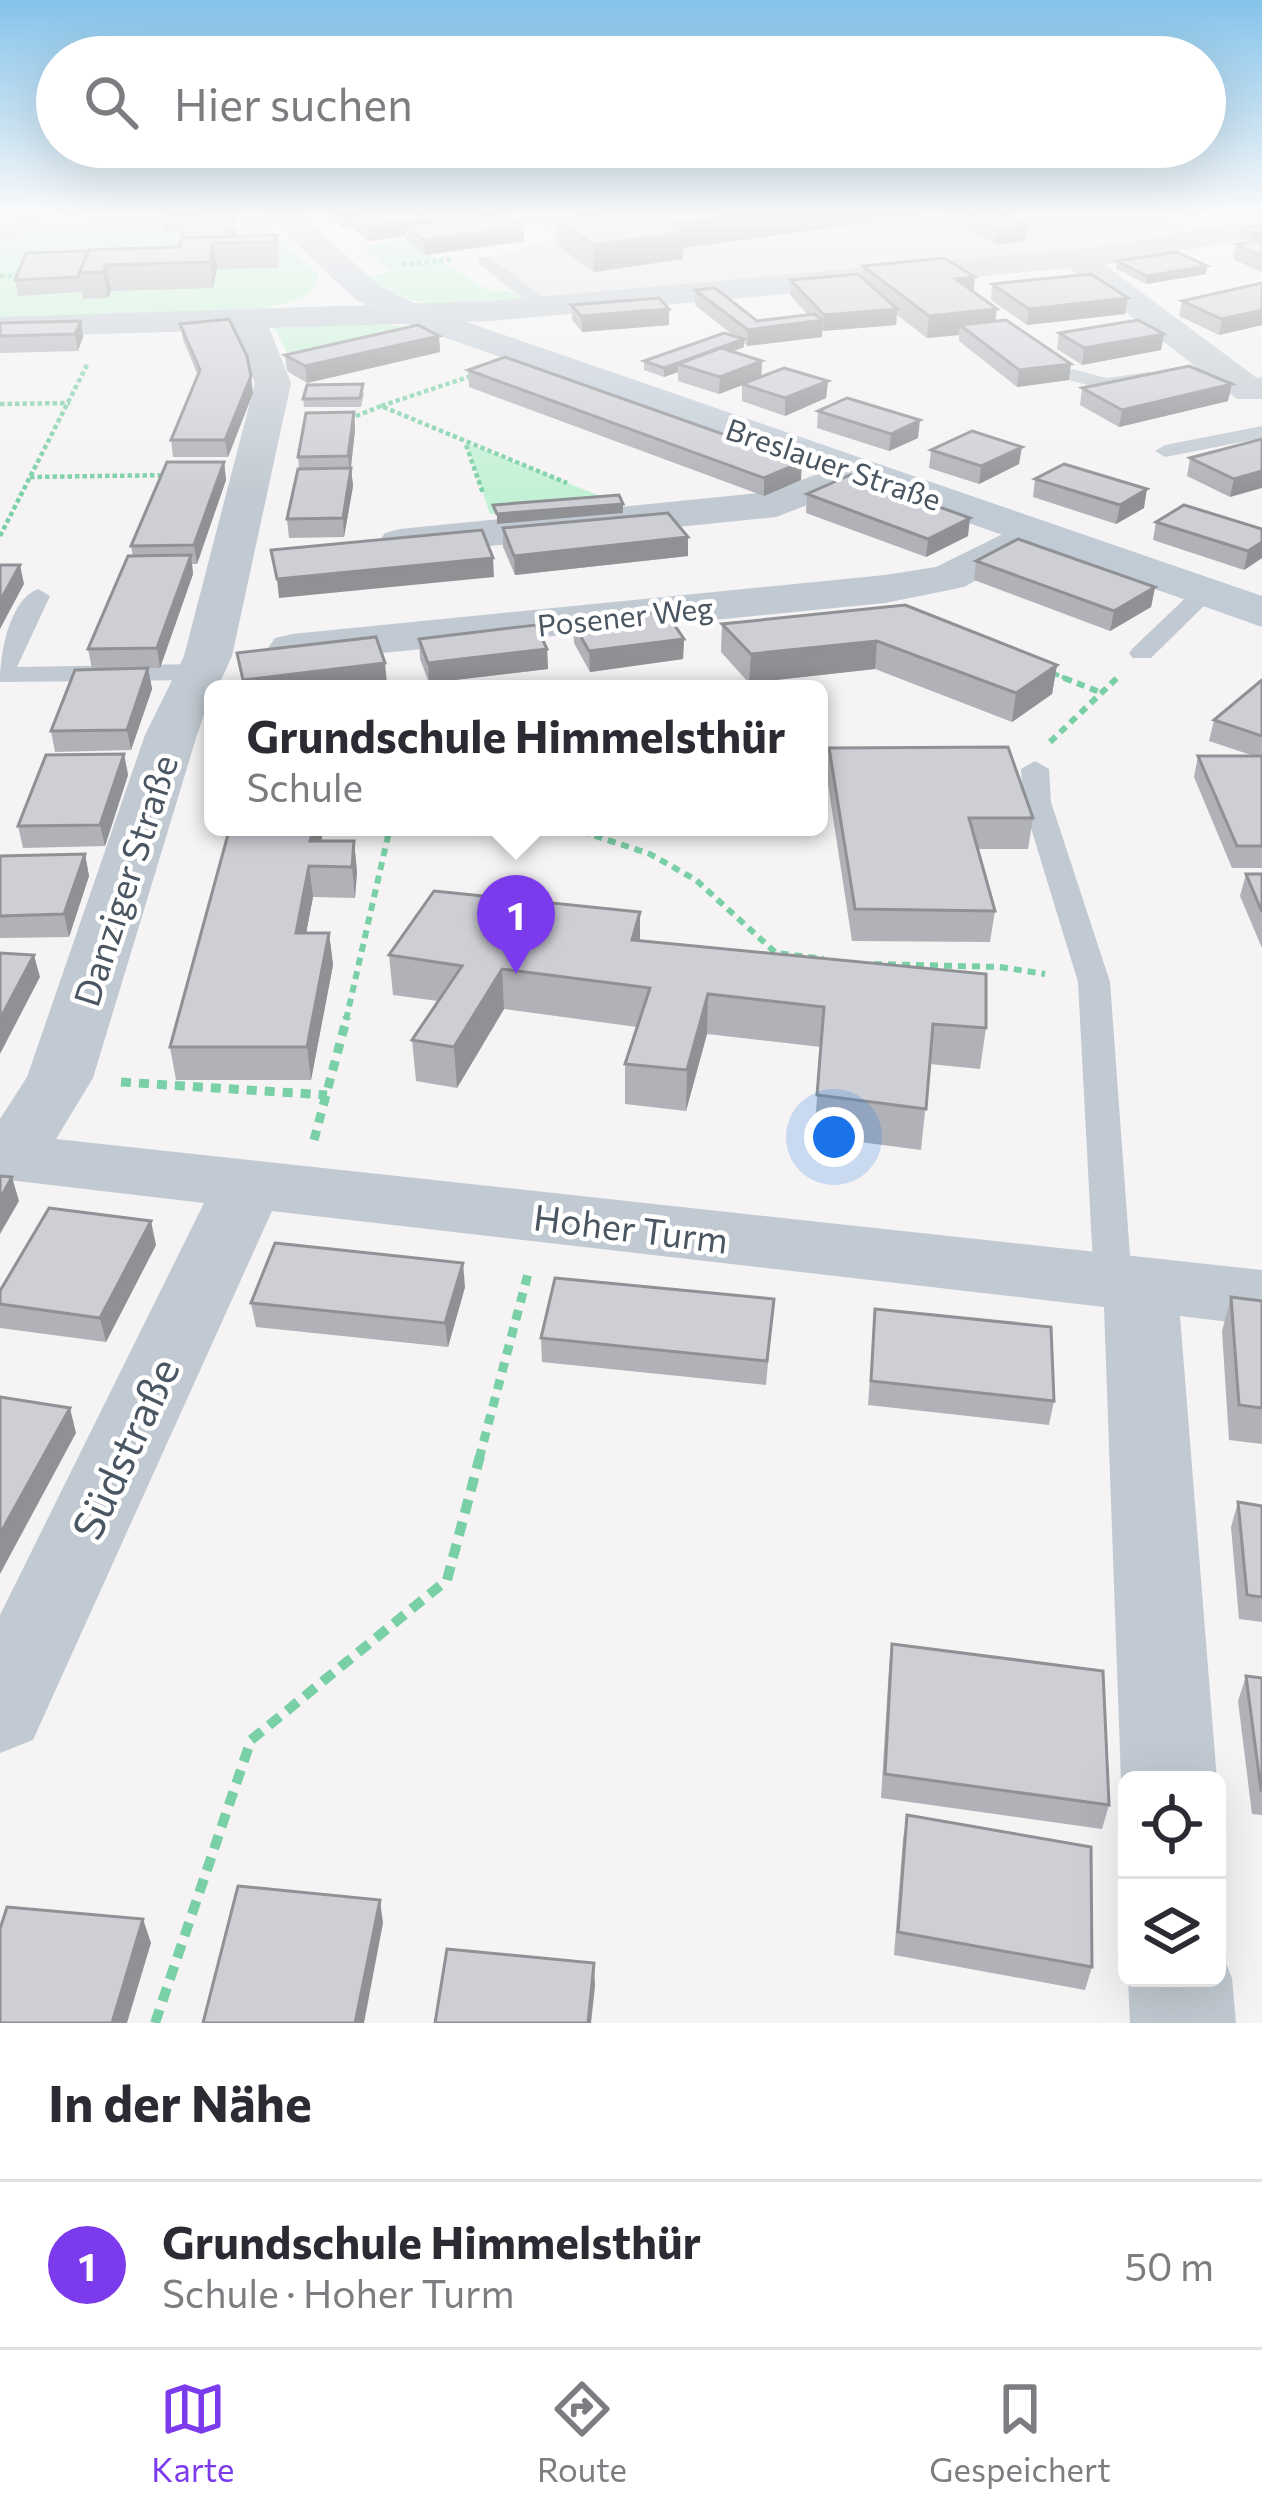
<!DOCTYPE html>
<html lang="de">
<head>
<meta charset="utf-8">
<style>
  :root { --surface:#fff; --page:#f2f2f3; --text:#2b2b33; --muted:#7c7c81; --line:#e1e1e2; --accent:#7c3aed }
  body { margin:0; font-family:Commissioner,sans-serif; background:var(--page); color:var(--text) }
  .controls { position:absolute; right:36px; bottom:36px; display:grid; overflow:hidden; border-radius:18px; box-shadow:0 12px 48px #0002 }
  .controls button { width:108px; height:108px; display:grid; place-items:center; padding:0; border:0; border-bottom:3px solid var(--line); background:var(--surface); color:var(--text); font:60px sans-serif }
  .you { position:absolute; left:834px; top:1137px; width:42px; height:42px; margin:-30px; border:9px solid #fff; border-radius:50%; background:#1a73e8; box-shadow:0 0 0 18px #1a73e833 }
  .badge { display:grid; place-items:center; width:78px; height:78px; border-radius:50%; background:var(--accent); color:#fff; font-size:39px; font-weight:700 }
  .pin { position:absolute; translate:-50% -99px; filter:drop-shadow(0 3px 6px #0008) }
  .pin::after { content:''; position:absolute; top:63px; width:42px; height:36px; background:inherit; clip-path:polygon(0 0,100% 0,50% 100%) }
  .popup { position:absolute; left:204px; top:680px; width:624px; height:156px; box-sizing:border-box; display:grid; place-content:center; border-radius:18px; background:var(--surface); filter:drop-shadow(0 3px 9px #0005); font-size:39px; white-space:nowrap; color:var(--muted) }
  .popup b { font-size:45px; color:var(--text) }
  .popup::after { content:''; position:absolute; left:50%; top:100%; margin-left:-24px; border:24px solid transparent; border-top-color:var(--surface) }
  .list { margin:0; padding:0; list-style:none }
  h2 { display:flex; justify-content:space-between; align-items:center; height:156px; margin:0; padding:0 48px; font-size:51px }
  h2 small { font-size:39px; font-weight:400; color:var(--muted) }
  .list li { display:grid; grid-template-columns:78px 1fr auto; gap:36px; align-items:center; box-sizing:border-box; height:168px; padding:0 48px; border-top:3px solid var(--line) }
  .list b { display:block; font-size:45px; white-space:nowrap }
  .list p { margin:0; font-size:39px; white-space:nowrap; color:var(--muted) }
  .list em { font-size:39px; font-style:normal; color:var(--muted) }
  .icon { flex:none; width:66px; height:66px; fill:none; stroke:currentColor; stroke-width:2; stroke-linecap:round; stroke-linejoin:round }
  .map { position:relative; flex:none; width:1262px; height:2023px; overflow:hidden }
  .search { position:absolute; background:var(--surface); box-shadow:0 12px 48px #0002; left:36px; right:36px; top:36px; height:132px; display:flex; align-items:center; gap:30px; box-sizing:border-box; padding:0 42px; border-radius:66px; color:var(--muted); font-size:45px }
  .sheet { height:324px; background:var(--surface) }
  nav { display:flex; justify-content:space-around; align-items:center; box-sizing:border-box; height:168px; border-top:3px solid var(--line); background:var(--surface); font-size:33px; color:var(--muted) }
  nav a { display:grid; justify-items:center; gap:6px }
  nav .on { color:var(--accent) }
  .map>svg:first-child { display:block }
  .commercial { fill:#fdf9ef }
  .education { fill:#e6e4e5 }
  .green { fill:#c3f1d5 }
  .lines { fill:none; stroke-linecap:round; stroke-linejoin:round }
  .path-far3 { stroke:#7ad0a6; stroke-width:4.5; stroke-dasharray:4.5 3; stroke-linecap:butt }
  .path-far2 { stroke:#7ad0a6; stroke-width:6; stroke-dasharray:8 6; stroke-linecap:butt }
  .path-far1 { stroke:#7ad0a6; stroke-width:9; stroke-dasharray:10 8; stroke-linecap:butt }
  .path { stroke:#7ad0a6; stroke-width:10; stroke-dasharray:14 9; stroke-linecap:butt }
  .lane { fill:#c1cad2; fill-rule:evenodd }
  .street { fill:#c1cad2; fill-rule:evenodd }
  .secondary { fill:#c1cbd6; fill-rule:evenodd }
  .wall { fill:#b0b2b7 }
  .shaded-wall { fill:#909195 }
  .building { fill:#cdcfd5; stroke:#909195; stroke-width:3 }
  .labels { text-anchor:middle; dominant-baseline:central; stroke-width:9; stroke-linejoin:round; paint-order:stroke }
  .far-street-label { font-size:30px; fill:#4a5661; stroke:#fff }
  .street-label { font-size:36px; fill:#4a5661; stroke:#fff }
  .near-street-label { font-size:42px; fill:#4a5661; stroke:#fff }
</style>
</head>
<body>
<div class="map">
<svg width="1262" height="2023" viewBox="0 0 1262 2023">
  <rect width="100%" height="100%" fill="#f5f3f3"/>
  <path class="commercial" d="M283,212H398L430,237L327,251Z"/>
  <path class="education" d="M520,212H1146L1206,235L1151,248L543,306L484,260L554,238Z"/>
  <g class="green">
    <path d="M72,212H253L318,275V284L303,298L262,309L0,319V246Z"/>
    <path d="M405,240L490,291L514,292L520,299C459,305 419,315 366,277L391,272L361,246Z"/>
    <path d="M386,323L435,337L294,367L275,328Z"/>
    <path d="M466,443L618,503L490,514Z"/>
  </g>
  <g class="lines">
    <g class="path-far3">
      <path d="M402,265L453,259"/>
      <path d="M0,276H22"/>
      <path d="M471,376L381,406L567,483"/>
      <path d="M0,404L70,403"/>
      <path d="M349,419L381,406"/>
      <path d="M466,445L483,493"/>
      <path d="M30,477L171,475"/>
      <path d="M0,536L88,363"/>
      <path d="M1048,671L1072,681"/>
    </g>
    <g class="path-far2">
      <path d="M1064,678L1102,693"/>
      <path d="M1050,742L1117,678"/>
      <path d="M568,827L650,854L696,880L776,953L824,959"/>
      <path d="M874,964L1000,967L1045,974"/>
      <path d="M346,1020L390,827"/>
    </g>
    <g class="path-far1">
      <path d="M121,1082L327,1095"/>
      <path d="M314,1140L347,1017"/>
      <path d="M479,1459L529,1270"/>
    </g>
    <path class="path" d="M155,2023L251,1740L447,1580L480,1456"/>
    <g class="lane">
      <path d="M478,257H490L549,302V310H537L478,263Z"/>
      <path d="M1072,369L1106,378L1149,372L1159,378L1106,390L1065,379L1063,375Z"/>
      <path d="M1262,426V438L1165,457L1155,451L1165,445Z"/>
      <path d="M1205,585L1217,592L1213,597L1151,658H1133L1129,653L1133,648L1197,587Z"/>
      <path d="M38,589L50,596L17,667L201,664L214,672L201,680L0,682C0,654 9,600 38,589Z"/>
      <path d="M1035,761L1049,769L1051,802L1110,982L1132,1283L1127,1293L1113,1297L1099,1293L1094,1283L1078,982L1023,802L1021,769Z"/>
    </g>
    <g class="street">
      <path d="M26,212H66L0,244V224Z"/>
      <path d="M1262,218V236L1105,265L1257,378L1262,377V399H1237L1069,268L491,321L269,328L291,383L232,656L217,689H213L197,735L93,1078L56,1139L1262,1270V1326L1180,1316L1217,1780H1127V1793L1121,1780L1104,1307L272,1211L33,1740L0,1753V1615L204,1203L0,1179V1119L27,1077L145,735L184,656L255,383L235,330L0,337V317L491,301L1108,246Z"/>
      <path d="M858,459L872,462L878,471L872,480L776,517L400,555L385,551L378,542L385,533L400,529L769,492Z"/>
      <path d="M1031,520L1046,524L1052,533L1046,542L964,587L885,603L292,662L275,658L268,648L275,638L292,634L885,575L936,567Z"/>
      <path d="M1217,1942L1232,1978L1236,2023H1130L1128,1978H1217Z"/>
    </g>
    <path class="secondary" d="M263,212H297L380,286L420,306L1262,596V627L396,320L356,300Z"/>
  </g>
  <g class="wall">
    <path d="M325,212H476L481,216L523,227L524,241L425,255L406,240V236L367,241L350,226L341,227Z"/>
    <path d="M579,212H920V216L683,248V259L594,272L556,245L555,220L584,216Z"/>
    <path d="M946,212H1000L1027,226L1025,241L996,245L946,218Z"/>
    <path d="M234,213L235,221L230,231L235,236L277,235L279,268L217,269L213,288L111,291L108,298L83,299L82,292L18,296L15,280L179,247L183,233L165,234L164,227Z"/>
    <path d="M1262,225V272H1261L1233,259L1236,244L1252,242L1238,236L1240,229Z"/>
    <path d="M1117,261L1207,266L1206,274L1146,284L1116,269Z"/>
    <path d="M863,266L975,277L973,292L995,321L1069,380L1017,387L959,341V335L927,338L897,315L896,325L822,331V337L747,346L744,343V347L732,352L762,361L761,377L828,381L826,398L785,416L742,401V385L719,394L678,381V372L664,377L644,370V361L734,336L695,305V290L757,321L808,315L790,295L791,280L862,277Z"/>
    <path d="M1262,283V325L1219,335L1179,316L1182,301Z"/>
    <path d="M992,284L1125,314L1027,325L991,300Z"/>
    <path d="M571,305L669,309V325L582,332L572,320Z"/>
    <path d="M81,321L83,337L78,351L0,353V323Z"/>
    <path d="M180,324L253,393L228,457H173L171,440L198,376L183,340Z"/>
    <path d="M1059,333L1164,334L1161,350L1082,365L1057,349Z"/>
    <path d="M439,336L440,352L307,383L287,371L285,355Z"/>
    <path d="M468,370L801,480L764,496L469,387Z"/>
    <path d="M1082,388L1228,401L1119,427L1080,405Z"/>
    <path d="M364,393L361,407H304L303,399Z"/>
    <path d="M818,411L918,438L889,451L817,428Z"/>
    <path d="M354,412L355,430L351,468L353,486L344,537L289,538L287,519L299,469L298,457Z"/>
    <path d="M1262,439L1230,497L1187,476L1190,458Z"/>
    <path d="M931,450L1019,464L979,484L929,468Z"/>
    <path d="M224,462L226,480L197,564H192L193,574L160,668H148L152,689L131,750L55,752L51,731L92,669L88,649L133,556L131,546Z"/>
    <path d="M1035,479L1144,508L1116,524L1033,497Z"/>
    <path d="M807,494L968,536L926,557L806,513Z"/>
    <path d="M1156,522L1262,529V558L1244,570L1153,540Z"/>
    <path d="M503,528L688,556L515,575L503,547Z"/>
    <path d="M976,561L1155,587L1151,607L1110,631L974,580Z"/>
    <path d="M905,605L1057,665L1052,694L1012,722L875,669L749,683L721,652L722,624Z"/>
    <path d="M573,623L684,639L683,659L590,672L574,643Z"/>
    <path d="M419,639L547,649L548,669L429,683L420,659Z"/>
    <path d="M1262,680V868H1232L1194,777L1198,756H1254L1209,741L1214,720Z"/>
    <path d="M829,748L1033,818L1028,849H978L995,911L990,942L852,941L827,778Z"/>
    <path d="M124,754L128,775L105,846L23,848L18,826Z"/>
    <path d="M230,827H324L321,841H354L357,872L355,898L313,897L306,933H329L333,965L311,1080H176L170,1047Z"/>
    <path d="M85,854L89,876L69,937L0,938V856Z"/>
    <path d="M1246,874H1262V948L1240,896Z"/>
    <path d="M640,941L986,1028L980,1069L930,1064L921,1150L814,1136L821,1047L707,1034L686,1111L625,1104V1064L637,1027L504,1009L457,1088L416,1081L412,1040L438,1001L393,995L389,955Z"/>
    <path d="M156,1245L106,1342L0,1328V1291Z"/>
    <path d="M465,1287L448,1347L256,1327L251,1303Z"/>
    <path d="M1231,1297L1262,1301V1444L1229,1440L1222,1331Z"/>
    <path d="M774,1299L766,1385L542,1362L541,1338Z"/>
    <path d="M875,1309L1054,1401L1049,1425L868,1405Z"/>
    <path d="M1238,1502L1262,1506V1622L1239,1619L1231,1527Z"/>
    <path d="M892,1644L1109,1805L1102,1829L881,1798L889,1668Z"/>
    <path d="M1246,1676L1262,1678V1815L1252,1814L1238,1701Z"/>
    <path d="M907,1815L1092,1967L1085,1990L894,1955L903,1839Z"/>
  </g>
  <g class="shaded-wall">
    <path d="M349,212L350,226L341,227L339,213Z"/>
    <path d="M760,212H920V216L683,248V259L594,272V245L669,224Z"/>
    <path d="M234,213L235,221L226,239L225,232Z"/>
    <path d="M422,220L423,234L405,226L406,236L367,241L366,226Z"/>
    <path d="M1027,226L1025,241L996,245L998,230Z"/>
    <path d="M523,227L524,241L425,255L424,240Z"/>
    <path d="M1262,233V240L1252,242L1254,234Z"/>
    <path d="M213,243L217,269L213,288L210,262Z"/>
    <path d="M106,265L111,291L108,298L103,272Z"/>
    <path d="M1207,266L1206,274L1146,284L1147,276Z"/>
    <path d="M975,277L973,299L956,279Z"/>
    <path d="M1128,298L1125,314L1027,325L1029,309Z"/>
    <path d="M669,309V325L582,332L581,316Z"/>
    <path d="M897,309L896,325L823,331L824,315Z"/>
    <path d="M997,309L994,331L960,325L959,335L927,338L929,316Z"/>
    <path d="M1262,310V325L1219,335L1222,319Z"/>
    <path d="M823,320L822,337L747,346L748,330Z"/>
    <path d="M81,321L83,337L78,351L75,334Z"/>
    <path d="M1164,334L1161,350L1082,365L1084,348Z"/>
    <path d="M439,336L440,352L307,383L305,366Z"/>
    <path d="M744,339V347L689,367L678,364V372L664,377V368Z"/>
    <path d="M762,361L761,378L719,394L720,377Z"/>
    <path d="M1071,364L1069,380L1017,387L1019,370Z"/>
    <path d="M251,376L253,393L228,457L225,440Z"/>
    <path d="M828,381L826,398L785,416V398Z"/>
    <path d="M1232,384L1228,401L1119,427L1122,410Z"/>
    <path d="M354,412L355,430L350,474L348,456Z"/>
    <path d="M920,420L918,438L889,451L891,434Z"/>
    <path d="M1022,447L1019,464L979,484L981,466Z"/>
    <path d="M224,462L226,480L197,564L194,545Z"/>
    <path d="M802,462L801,480L764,496V478Z"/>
    <path d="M351,468L353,486L344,537L343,518Z"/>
    <path d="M1262,471V488L1230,497L1234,479Z"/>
    <path d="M1147,489L1144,508L1116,524L1120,505Z"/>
    <path d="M623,504V513L497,524V514Z"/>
    <path d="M970,518L968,536L926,557L928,539Z"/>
    <path d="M688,537V556L515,575L514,556Z"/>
    <path d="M1262,542V558L1244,570L1248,551Z"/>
    <path d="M191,555L193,574L160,668L157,648Z"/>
    <path d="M493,558L494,577L279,598L277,579Z"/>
    <path d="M20,565L24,584L0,629V601Z"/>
    <path d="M1155,587L1151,607L1110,631L1114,611Z"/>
    <path d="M684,639L683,659L590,672L589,651Z"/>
    <path d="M877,641L875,669L749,683L751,654Z"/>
    <path d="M547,649L548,669L429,683L428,663Z"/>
    <path d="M385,663L387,683L340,689H244L243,680Z"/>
    <path d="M1057,665L1052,694L1012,722L1016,693Z"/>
    <path d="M148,668L152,689L131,750L127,730Z"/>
    <path d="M124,754L128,775L105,846L100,825Z"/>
    <path d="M314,827H324L316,866L310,841Z"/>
    <path d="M354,841L357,872L355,898L352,867Z"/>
    <path d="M85,854L89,876L69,937L64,914Z"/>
    <path d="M309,866L313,897L300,965L296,933Z"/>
    <path d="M640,912V951L632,940Z"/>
    <path d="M329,933L333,965L311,1080L307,1047Z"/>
    <path d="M34,955L40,977L0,1054V1019Z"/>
    <path d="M502,969L504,1009L457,1088L454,1047Z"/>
    <path d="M708,994L707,1034L686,1111L687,1070Z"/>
    <path d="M12,1177L19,1201L0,1234V1199Z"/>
    <path d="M151,1221L156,1245L106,1342L100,1318Z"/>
    <path d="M463,1263L465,1287L448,1347L445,1323Z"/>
    <path d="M70,1408L76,1433L0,1574V1534Z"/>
    <path d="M380,1900L383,1923L364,2023H355Z"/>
    <path d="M143,1919L151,1943L127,2023H112Z"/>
    <path d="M594,1963L595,1986L591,2023H588Z"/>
  </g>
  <g class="building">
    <path d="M350,212H413L422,220L366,226Z"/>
    <path d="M420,212H476L481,216L504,213L523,227L424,240L405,226L431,223Z"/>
    <path d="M610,212H760L669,224L684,233L594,245L555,220Z"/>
    <path d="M964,212H1000L1027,226L998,230Z"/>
    <path d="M234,213L225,232L235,231L234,236L182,238L184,226L164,227L167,215Z"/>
    <path d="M1262,225V233L1254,234L1240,229Z"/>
    <path d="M277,235L276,242L213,243L210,262L106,265L103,272L79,273L89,250L179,247L182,238Z"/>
    <path d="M1262,240V256L1236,244Z"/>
    <path d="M88,251L79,273V277L15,280L26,253Z"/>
    <path d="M1177,252L1207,266L1147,276L1117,261Z"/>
    <path d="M944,258L975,277L956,279L997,309L929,316L863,266Z"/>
    <path d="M858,274L897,309L824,315L791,280Z"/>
    <path d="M1091,274L1128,298L1029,309L992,284Z"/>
    <path d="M1262,283V310L1222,319L1182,301Z"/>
    <path d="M715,288L757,321L814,314L823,320L748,330L695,290Z"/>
    <path d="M659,298L669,309L581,316L571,305Z"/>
    <path d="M229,319L247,356L251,376L225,440H171L200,370L180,324Z"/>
    <path d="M1006,320L1071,364L1019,370L960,325Z"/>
    <path d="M1138,320L1164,334L1084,348L1059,333Z"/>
    <path d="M81,321L75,334L0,336V323Z"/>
    <path d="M418,325L439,336L305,366L285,355Z"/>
    <path d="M724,333L744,339L664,368L644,361Z"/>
    <path d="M721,348L762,361L720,377L678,364Z"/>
    <path d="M505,357L802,462L764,478L468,370Z"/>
    <path d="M1189,366L1232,384L1122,410L1082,388Z"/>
    <path d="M784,368L828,381L785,398L742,384Z"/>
    <path d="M363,384L360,398L303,399L307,385Z"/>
    <path d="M847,398L920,420L891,434L818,411Z"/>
    <path d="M354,412L348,456L298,457L306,413Z"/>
    <path d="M972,431L1022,447L981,466L931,450Z"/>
    <path d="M1262,439V471L1234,479L1190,458Z"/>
    <path d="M167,462H224L194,545L131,546Z"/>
    <path d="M1064,464L1147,489L1120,505L1035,479Z"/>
    <path d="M351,468L343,518L287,519L298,469Z"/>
    <path d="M850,475L970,518L928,539L807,494Z"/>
    <path d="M619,495L623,504L497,514L493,505Z"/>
    <path d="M1184,505L1262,529V542L1248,551L1156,522Z"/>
    <path d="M668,513L688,537L514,556L503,528Z"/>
    <path d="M482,530L493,558L277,579L271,550Z"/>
    <path d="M1018,539L1155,587L1114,611L976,561Z"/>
    <path d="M191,555L157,648L88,649L128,556Z"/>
    <path d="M0,565H20L0,601Z"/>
    <path d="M905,605L1057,665L1016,693L877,641L751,654L722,624Z"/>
    <path d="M665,611L684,639L589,651L573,623Z"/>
    <path d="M536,625L547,649L428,663L419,639Z"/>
    <path d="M376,637L385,663L243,680L237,653Z"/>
    <path d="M148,668L127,730L51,731L75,670Z"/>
    <path d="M1262,680V736L1214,720Z"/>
    <path d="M1008,747L1033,818H969L995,911L855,909L829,748Z"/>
    <path d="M124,754L100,825L18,826L46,755Z"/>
    <path d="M1198,756H1262V846H1237Z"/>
    <path d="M230,827H314L310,841H354L352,867L309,866L296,933H329L307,1047H170Z"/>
    <path d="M85,854L64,914L0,916V856Z"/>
    <path d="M1246,874H1262V912Z"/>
    <path d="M434,891L640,912L632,940L986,974V1028L933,1024L926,1109L817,1095L824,1007L708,994L687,1070L625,1064L650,988L502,969L454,1047L412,1040L462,966L389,955Z"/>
    <path d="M0,953L34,955L0,1019Z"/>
    <path d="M0,1176L12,1177L0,1199Z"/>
    <path d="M49,1208L151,1221L100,1318L0,1304V1291Z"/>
    <path d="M275,1243L463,1263L445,1323L251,1303Z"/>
    <path d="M555,1278L774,1299L767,1361L541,1338Z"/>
    <path d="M1231,1297L1262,1301V1408L1239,1405Z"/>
    <path d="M875,1309L1051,1327L1054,1401L871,1381Z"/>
    <path d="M0,1397L70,1408L0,1534Z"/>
    <path d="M1238,1502L1262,1506V1597L1247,1595Z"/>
    <path d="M892,1644L1103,1671L1109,1805L885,1774Z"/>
    <path d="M1246,1676L1262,1678V1790H1261Z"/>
    <path d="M907,1815L1091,1847L1092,1967L898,1932Z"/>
    <path d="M238,1886L380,1900L355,2023H203Z"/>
    <path d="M7,1907L143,1919L112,2023H0V1929Z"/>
    <path d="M447,1949L594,1963L588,2023H435Z"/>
  </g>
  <linearGradient id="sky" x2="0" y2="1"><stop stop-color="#85c3ea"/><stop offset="0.43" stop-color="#fafafa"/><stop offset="1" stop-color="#fafafa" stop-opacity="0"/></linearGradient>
  <rect width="1262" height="496" fill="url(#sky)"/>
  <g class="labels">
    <g class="far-street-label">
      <text transform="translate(834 463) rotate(19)">Breslauer Straße</text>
      <text transform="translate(625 615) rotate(-6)">Posener Weg</text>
    </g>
    <g class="street-label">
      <text transform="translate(124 880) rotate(-72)">Danziger Straße</text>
      <text transform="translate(631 1227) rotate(7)">Hoher Turm</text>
    </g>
    <g class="near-street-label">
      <text transform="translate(124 1448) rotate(-65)">Südstraße</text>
    </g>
  </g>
</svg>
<div class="controls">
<button><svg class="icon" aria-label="locate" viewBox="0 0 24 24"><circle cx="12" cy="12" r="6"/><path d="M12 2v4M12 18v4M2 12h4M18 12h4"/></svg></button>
<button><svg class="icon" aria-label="layers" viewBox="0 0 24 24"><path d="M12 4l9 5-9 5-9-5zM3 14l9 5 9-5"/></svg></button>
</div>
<div class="you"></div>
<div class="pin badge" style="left:516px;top:974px">1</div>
<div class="popup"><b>Grundschule Himmelsthür</b>Schule</div>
<div class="search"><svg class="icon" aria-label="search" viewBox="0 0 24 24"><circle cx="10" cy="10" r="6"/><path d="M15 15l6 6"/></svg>Hier suchen</div>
</div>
<section class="sheet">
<h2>In der Nähe<small></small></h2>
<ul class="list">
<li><span class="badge">1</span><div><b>Grundschule Himmelsthür</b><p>Schule · Hoher Turm</p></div><em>50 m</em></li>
</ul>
</section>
<nav>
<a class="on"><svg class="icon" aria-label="map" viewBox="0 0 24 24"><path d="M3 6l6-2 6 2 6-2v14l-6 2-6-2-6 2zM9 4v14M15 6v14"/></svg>Karte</a>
<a><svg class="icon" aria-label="directions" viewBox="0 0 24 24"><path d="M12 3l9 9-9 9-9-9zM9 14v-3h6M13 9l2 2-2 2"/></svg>Route</a>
<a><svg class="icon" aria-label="saved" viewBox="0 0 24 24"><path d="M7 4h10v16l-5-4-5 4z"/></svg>Gespeichert</a>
</nav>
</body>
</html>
